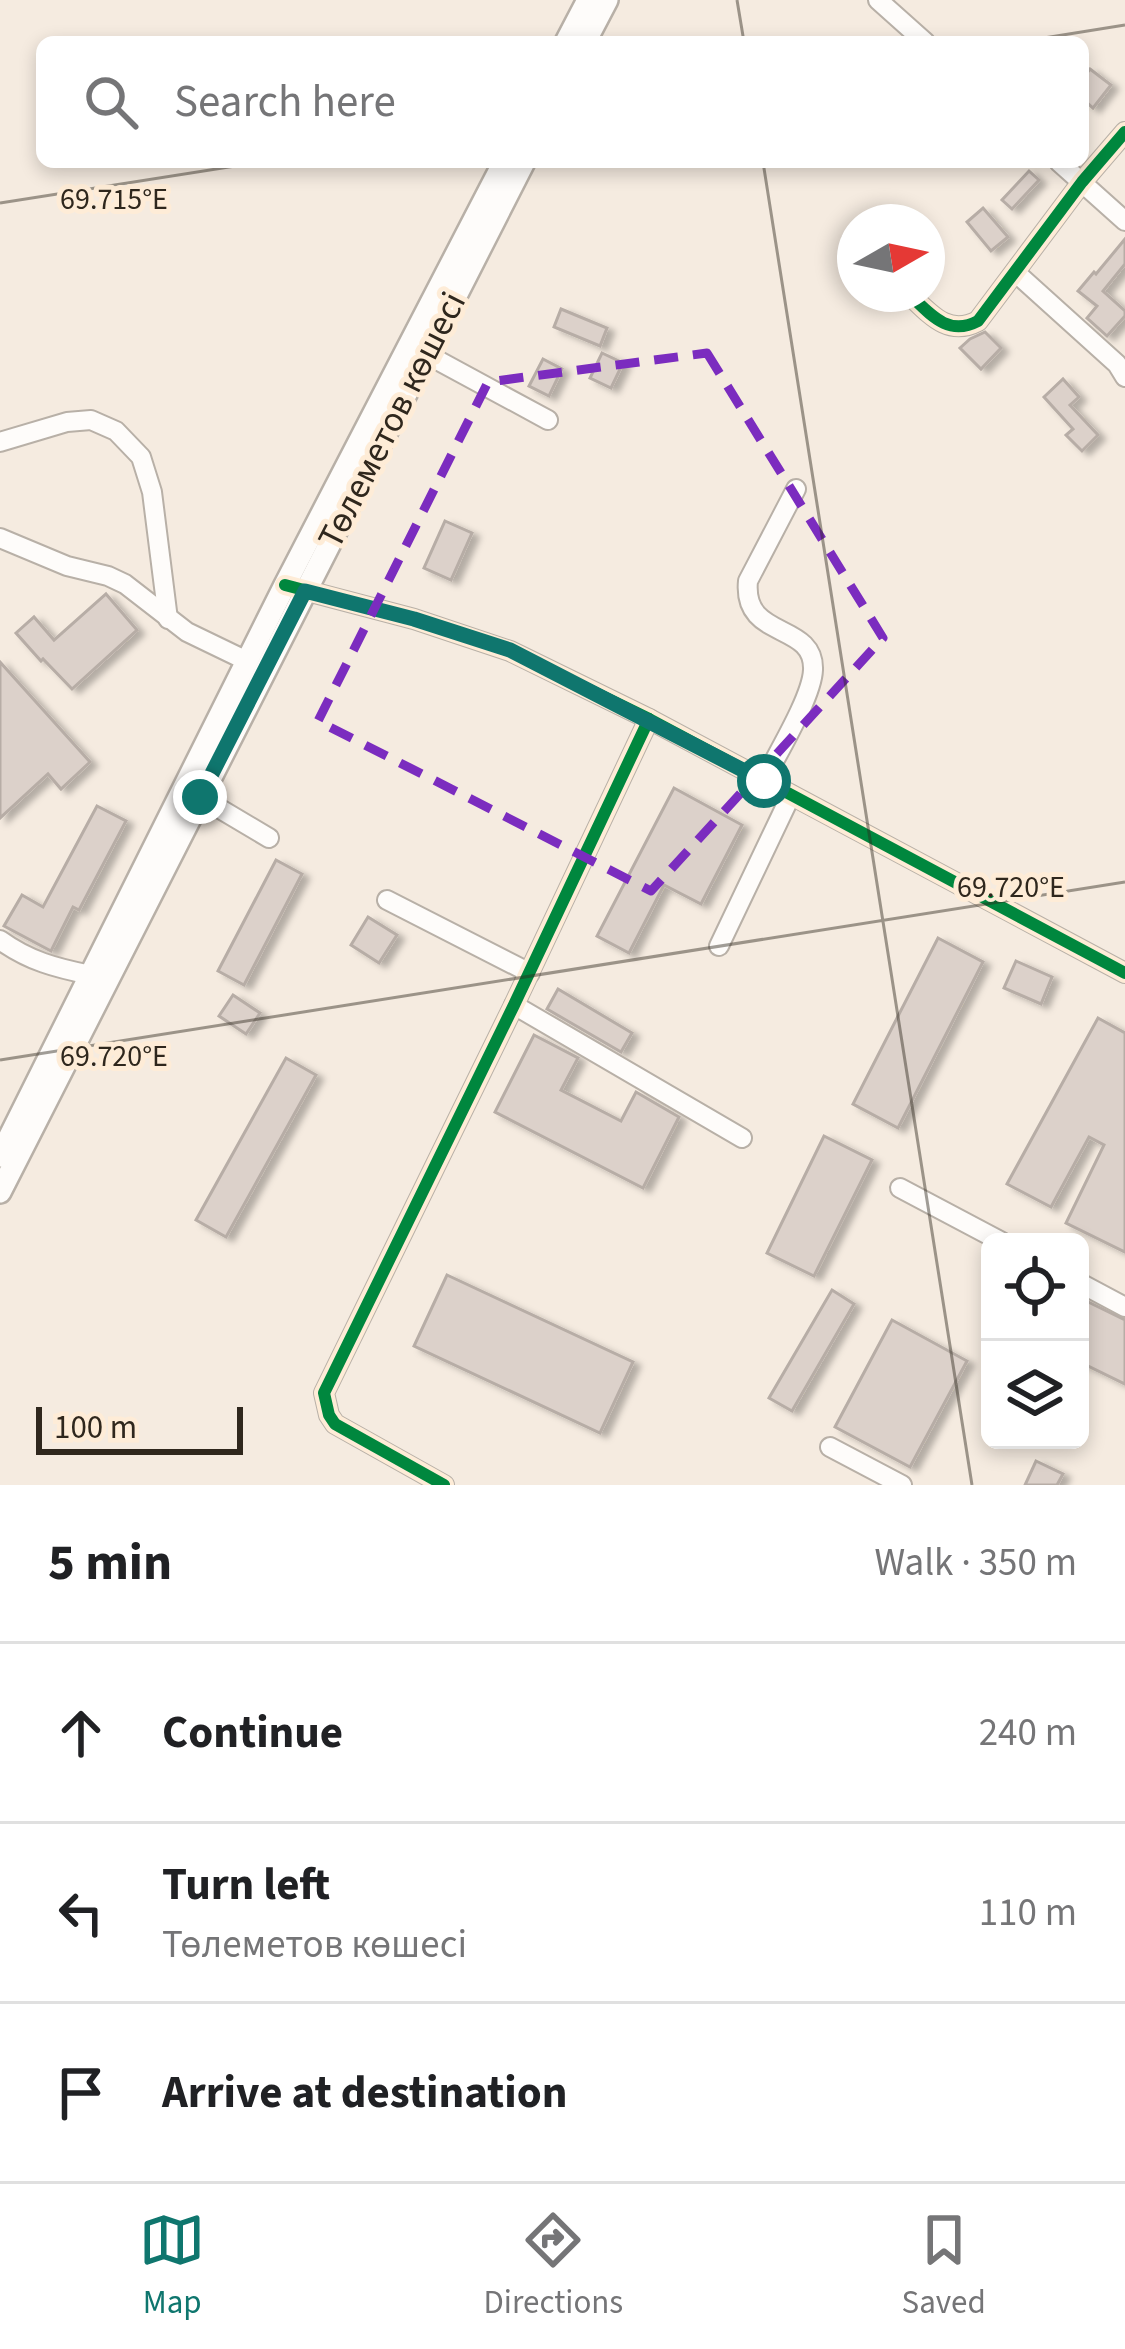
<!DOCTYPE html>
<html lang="en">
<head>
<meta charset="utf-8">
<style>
  :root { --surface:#fff; --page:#f2f2f2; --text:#202124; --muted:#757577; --line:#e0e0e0; --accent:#0f766e }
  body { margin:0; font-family:"Source Sans 3",sans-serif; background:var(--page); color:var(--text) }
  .controls { position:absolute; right:36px; bottom:36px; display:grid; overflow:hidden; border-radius:18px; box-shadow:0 6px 18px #0003 }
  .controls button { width:108px; height:108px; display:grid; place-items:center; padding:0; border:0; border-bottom:3px solid var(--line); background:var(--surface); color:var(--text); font:60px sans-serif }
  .compass { position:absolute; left:837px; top:204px; width:108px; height:108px; border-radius:50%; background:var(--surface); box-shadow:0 6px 18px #0003; rotate:81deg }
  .scale { position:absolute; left:36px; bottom:30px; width:207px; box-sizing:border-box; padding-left:12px; border:6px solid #2f271d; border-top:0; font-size:33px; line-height:42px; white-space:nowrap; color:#2f271d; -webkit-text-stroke:9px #feecd7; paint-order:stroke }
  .stop { position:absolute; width:36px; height:36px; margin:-27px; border:9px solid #0f766e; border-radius:50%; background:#fff }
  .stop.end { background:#0f766e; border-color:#fff; box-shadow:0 3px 12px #0008 }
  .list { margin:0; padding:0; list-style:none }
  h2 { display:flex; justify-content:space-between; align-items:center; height:156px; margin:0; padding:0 48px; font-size:51px }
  h2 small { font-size:39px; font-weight:400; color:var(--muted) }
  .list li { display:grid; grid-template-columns:78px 1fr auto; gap:36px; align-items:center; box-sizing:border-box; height:180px; padding:0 48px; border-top:3px solid var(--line) }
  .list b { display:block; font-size:45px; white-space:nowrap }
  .list p { margin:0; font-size:39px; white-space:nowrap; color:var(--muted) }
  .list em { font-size:39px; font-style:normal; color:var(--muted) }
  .icon { flex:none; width:66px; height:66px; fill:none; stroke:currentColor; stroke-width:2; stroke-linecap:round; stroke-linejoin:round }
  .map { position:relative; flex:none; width:1125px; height:1485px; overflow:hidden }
  .search { position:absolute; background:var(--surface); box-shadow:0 6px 18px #0003; left:36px; right:36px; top:36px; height:132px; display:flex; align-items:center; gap:30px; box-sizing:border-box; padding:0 42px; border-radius:18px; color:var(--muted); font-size:45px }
  .sheet { height:696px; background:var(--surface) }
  nav { display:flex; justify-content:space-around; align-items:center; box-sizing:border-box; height:168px; border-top:3px solid var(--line); background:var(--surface); font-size:33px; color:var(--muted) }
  nav a { display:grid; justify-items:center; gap:6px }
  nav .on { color:var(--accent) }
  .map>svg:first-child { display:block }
  .building { fill:#dcd1ca; stroke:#b7ada6; stroke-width:3; filter:url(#shadow) }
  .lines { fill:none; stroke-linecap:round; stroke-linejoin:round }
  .minor-casing { stroke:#b8b0a7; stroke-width:22 }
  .major-casing { stroke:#b8b0a7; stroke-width:26 }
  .minor { stroke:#fefcfa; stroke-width:18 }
  .major { stroke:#fefcfa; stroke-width:21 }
  .cycleway-casing { stroke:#feecd7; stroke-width:20 }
  .cycleway { stroke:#00873e; stroke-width:12 }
  .route { stroke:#0f766e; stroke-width:15 }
  .marked { fill:none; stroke:#7b2cbf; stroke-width:9; stroke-dasharray:24 15; stroke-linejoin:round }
  .ticks { fill:none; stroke:#2f271d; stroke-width:3; stroke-opacity:0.45 }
  .labels { text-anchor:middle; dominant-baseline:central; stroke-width:10; stroke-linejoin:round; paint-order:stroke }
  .street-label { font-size:36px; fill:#2f271d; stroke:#feecd7 }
  .ticks-label { font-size:30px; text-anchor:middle; fill:#2f271d; stroke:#feecd7; stroke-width:10; stroke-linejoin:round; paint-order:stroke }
</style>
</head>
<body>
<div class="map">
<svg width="1125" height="1485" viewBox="0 0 1125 1485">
  <defs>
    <filter id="shadow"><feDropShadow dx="7" dy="4" stdDeviation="3" flood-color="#0004"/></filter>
  </defs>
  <rect width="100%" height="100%" fill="#f5ebe0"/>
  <g class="building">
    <path d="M1090,69L1111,85L1093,108L1083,99V78Z"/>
    <path d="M1029,171L1039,180L1012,209L1002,200Z"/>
    <path d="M983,208L1008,237L991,251L967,222Z"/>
    <path d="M1125,239V264L1103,291L1125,311V316L1107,336L1087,318L1097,306L1078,291L1094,272L1096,274Z"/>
    <path d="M561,309L607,328L600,346L554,327Z"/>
    <path d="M985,332L1001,348L981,369L960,348L970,339Z"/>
    <path d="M602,353L623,363L611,388L590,378Z"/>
    <path d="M543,359L562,369L549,396L529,386Z"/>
    <path d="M1063,379L1079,397L1070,405L1098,435L1082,451L1066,435L1073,429L1044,397Z"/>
    <path d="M445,521L472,533L451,580L424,568Z"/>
    <path d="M106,594L137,630L72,689L43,659L41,661L16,633L34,617L54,640Z"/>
    <path d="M0,662L90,762L61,789L48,774L0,818Z"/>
    <path d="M674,788L742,825L701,904L664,885L629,953L597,936Z"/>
    <path d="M97,806L126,821L79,910L73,907L51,951L4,926L22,895L43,907Z"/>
    <path d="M276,860L302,874L244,985L218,971Z"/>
    <path d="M368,917L397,935L379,963L351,945Z"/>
    <path d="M938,938L983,962L898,1128L853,1104Z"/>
    <path d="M1016,961L1052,977L1041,1004L1004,988Z"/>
    <path d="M558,989L632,1033L621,1052L547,1009Z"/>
    <path d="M233,995L260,1013L246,1034L219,1016Z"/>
    <path d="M1098,1018L1125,1033V1252L1066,1223L1104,1145L1089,1137L1051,1207L1007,1184Z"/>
    <path d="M534,1035L578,1058L561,1090L621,1121L636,1092L679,1117L643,1188L495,1112Z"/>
    <path d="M286,1058L316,1075L226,1237L196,1220Z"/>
    <path d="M824,1136L872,1160L814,1276L767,1253Z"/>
    <path d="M447,1275L633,1362L600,1433L414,1346Z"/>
    <path d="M832,1290L854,1304L792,1411L769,1398Z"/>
    <path d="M1080,1298L1125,1320V1384L1080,1362Z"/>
    <path d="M892,1320L967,1361L910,1467L835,1427Z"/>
    <path d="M1036,1461L1063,1474L1057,1485H1025Z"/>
  </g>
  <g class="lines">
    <g class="minor-casing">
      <g id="minor">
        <path d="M878,0L925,42"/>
        <path d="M1059,162L1125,221"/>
        <path d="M852,240L855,242"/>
        <path d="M1015,272L1117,364L1125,377"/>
        <path d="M909,294C930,314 948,337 978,321L1082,182L1125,132"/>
        <path d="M426,354L548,420"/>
        <path d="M0,442L67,422L91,420L116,431L141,457L152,492L168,619"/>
        <path d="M0,538L67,566L108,576L125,584L187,632L247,661"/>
        <path d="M296,588L414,619L510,651L649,719L1125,973"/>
        <path d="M764,780C777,754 812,697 813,670C815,621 742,641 748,581L796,489"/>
        <path d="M200,797L269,838"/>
        <path d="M387,900L530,973"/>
        <path d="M0,940C29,961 56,968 91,975"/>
        <path d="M719,946L791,795"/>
        <path d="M514,1005L742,1138"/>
        <path d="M900,1188L1002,1242"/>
        <path d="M1080,1283L1125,1307"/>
        <path d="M830,1447L902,1485"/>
        <path d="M444,1485L335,1424L329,1415L324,1393L514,1005L649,719"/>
      </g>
    </g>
    <g class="major-casing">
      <g id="major">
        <path d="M566,42L588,0"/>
        <path d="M585,42L607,0"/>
        <path d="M0,1156L285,585L504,162"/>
        <path d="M0,1192L524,162"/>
      </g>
    </g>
    <use href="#minor" class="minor"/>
    <use href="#major" class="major"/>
    <g class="cycleway-casing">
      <g id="cycleway">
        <path d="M909,294C930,314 948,337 978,321L1082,182L1125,132"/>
        <path d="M285,585L414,619L510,651L649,719L1125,973"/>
        <path d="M444,1485L335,1424L329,1415L324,1393L514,1005L649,719"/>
      </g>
    </g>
    <use href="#cycleway" class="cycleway"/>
  </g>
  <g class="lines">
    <path class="route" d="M200,797L305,591L414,619L510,650L764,781"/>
  </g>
  <path class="marked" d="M707,353L883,638L651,891L318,721L488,382Z"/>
  <path class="ticks" d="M737,0L744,42M1019,42L1125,25M763,162L972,1485M0,203L261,162M0,1060L1125,882"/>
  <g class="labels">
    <g class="street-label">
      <text transform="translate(392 420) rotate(-63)">Төлеметов көшесі</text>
    </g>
  </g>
  <g class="ticks-label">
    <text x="114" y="209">69.715°E</text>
    <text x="1011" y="897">69.720°E</text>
    <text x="114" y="1066">69.720°E</text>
  </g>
</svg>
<div class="controls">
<button><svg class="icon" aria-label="locate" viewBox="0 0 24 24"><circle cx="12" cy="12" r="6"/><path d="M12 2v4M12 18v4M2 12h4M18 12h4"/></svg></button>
<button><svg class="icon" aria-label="layers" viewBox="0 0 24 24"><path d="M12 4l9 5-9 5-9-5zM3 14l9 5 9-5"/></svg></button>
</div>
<svg class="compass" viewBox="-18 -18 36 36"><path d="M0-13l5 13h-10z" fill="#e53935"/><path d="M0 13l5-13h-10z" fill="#757577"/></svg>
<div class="scale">100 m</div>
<div class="stop" style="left:764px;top:781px"></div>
<div class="stop end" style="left:200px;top:797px"></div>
<div class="search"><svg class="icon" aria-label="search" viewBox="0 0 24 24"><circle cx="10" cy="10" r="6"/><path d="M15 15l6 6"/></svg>Search here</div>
</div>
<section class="sheet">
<h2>5 min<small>Walk · 350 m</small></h2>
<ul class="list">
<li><svg class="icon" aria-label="ahead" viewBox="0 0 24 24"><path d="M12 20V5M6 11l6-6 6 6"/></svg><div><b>Continue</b></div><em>240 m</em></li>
<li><svg class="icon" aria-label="left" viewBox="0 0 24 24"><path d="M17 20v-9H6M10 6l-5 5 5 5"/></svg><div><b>Turn left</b><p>Төлеметов көшесі</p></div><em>110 m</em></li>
<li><svg class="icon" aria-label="arrive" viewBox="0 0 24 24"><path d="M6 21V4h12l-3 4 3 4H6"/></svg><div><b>Arrive at destination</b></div></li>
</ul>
</section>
<nav>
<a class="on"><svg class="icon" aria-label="map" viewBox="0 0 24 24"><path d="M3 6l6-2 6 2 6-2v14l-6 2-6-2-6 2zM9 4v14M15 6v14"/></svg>Map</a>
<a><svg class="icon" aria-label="directions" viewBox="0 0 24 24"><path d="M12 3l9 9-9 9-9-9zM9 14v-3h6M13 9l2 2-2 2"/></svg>Directions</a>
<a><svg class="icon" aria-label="saved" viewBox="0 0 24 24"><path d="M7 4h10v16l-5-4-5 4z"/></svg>Saved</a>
</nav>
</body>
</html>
